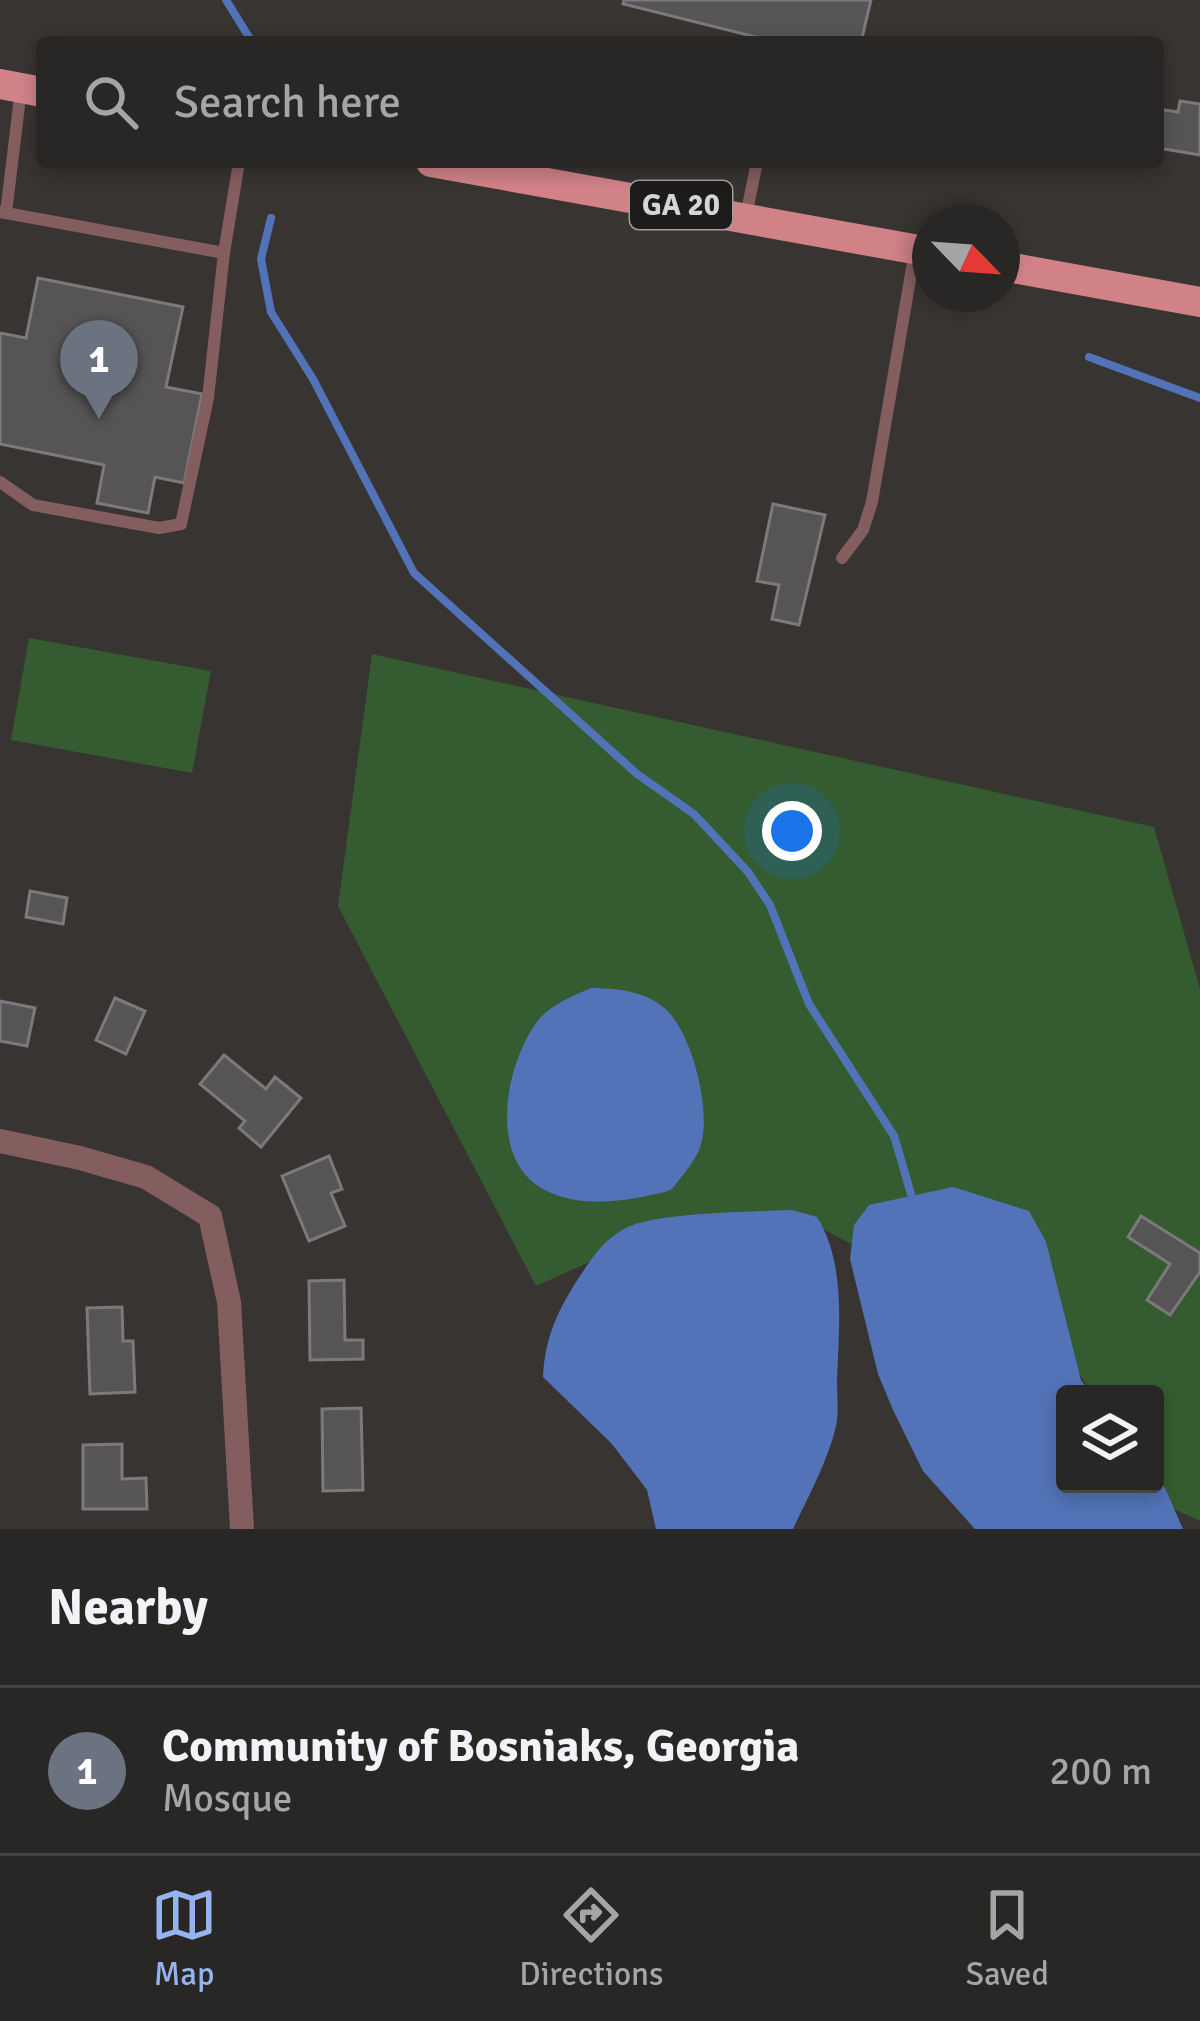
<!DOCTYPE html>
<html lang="en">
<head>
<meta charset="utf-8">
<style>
  :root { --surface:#292726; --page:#312f2e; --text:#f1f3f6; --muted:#a5a5a7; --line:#454443; --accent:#95b2f1 }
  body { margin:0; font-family:Signika,sans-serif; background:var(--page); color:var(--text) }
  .controls { position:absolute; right:36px; bottom:36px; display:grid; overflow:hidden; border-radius:12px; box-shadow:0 6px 18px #0003 }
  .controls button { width:108px; height:108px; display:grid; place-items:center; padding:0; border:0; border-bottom:3px solid var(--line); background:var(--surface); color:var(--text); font:60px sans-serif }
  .compass { position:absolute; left:912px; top:204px; width:108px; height:108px; border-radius:50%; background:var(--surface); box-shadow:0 6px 18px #0003; rotate:115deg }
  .you { position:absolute; left:792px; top:831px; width:42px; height:42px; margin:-30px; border:9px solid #fff; border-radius:50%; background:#1a73e8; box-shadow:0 0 0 18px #1a73e833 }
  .badge { display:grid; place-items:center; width:78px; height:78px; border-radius:50%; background:var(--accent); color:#fff; font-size:39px; font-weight:700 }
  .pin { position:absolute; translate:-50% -99px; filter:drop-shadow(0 3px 6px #0008) }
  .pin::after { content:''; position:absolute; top:63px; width:42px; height:36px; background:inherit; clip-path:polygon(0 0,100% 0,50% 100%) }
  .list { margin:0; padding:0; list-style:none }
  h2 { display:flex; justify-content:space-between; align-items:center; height:156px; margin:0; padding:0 48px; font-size:51px }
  h2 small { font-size:39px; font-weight:400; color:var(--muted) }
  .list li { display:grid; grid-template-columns:78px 1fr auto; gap:36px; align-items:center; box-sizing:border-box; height:168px; padding:0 48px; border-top:3px solid var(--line) }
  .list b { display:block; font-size:45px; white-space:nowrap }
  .list p { margin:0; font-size:39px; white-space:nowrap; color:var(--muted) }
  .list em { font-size:39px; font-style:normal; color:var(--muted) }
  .icon { flex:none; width:66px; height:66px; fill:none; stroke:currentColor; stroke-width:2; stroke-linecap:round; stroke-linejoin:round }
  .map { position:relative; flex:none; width:1200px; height:1529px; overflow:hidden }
  .search { position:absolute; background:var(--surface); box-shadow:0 6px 18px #0003; left:36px; right:36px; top:36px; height:132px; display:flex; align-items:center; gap:30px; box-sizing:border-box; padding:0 42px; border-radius:12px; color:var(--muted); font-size:45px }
  .sheet { height:324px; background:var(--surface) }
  nav { display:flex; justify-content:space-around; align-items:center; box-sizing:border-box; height:168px; border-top:3px solid var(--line); background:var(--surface); font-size:33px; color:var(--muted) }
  nav a { display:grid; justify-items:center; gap:6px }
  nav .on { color:var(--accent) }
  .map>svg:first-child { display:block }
  .green { fill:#355c31 }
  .water { fill:#5373b8 }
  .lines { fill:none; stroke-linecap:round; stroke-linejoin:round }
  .stream { stroke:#5373b8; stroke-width:8 }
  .building { fill:#575456; stroke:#7c797c; stroke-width:3 }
  .lane { stroke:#845d5f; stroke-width:12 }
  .street { stroke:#845d5f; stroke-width:24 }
  .primary { stroke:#d08287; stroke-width:30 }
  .labels { text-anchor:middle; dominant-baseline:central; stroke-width:10; stroke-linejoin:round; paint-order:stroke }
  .shield { fill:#1e1c1b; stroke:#9f9e9c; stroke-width:3 }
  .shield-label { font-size:30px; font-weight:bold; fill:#d6d5d3 }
</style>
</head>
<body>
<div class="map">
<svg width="1200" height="1529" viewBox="0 0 1200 1529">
  <rect width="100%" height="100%" fill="#373432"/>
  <g class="green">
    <path d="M29,638L211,671L192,773L11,740Z"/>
    <path d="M372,654L1154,827L1200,989V1521L1163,1504L1155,1484V1394H1091L1074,1364L814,1224L682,1221L536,1286L338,906Z"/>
  </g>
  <g class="water">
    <path d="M591,988C615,988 644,991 663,1007C692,1029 714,1117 699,1150C693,1164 681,1177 672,1189L665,1192C626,1201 582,1209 545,1190C487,1160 505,1067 536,1023C549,1005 571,997 591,988Z"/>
    <path d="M953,1187L1029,1211L1046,1242L1081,1380L1091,1394H1065V1484H1155V1477L1165,1488L1183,1529H975L923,1471L893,1410L878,1374L850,1259L854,1225L869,1205Z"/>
    <path d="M792,1210L817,1217C846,1263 839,1327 837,1380C837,1395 839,1412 836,1426C828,1461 808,1497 793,1529H656L647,1490L612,1444L543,1377C545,1339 556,1314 576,1282C590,1261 602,1240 626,1228C657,1212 754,1212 792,1210Z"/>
  </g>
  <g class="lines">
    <g class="stream">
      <path d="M226,0L252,42"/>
      <path d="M271,218L261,259L271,312L313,379L414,573L637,774L694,814L748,872L770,905L809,1004L894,1136L911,1194"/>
      <path d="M1089,357L1200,398"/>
    </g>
  </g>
  <g class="building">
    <path d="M624,0H871L861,42H776L623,4Z"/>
    <path d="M1180,101L1200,104V155L1158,148V109L1178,112Z"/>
    <path d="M38,278L183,307L166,387L202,394L184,483L155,477L148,513L97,503L104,465L0,444V333L26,338Z"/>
    <path d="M773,504L825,515L799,625L772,619L779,585L757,581Z"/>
    <path d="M30,891L67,898L63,924L26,917Z"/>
    <path d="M115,998L145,1011L126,1054L96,1040Z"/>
    <path d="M0,1001L35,1008L27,1046L0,1041Z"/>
    <path d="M224,1055L266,1089L275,1077L301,1098L261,1147L239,1128L245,1121L200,1084Z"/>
    <path d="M329,1156L342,1189L331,1193L345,1226L309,1241L282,1176Z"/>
    <path d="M1141,1216L1200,1253V1272L1170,1315L1147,1300L1170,1264L1128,1237Z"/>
    <path d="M344,1280L345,1340H363V1359L310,1360L309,1281Z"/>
    <path d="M122,1307L123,1341H133L135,1392L90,1394L87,1308Z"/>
    <path d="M361,1408L363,1490L323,1491L322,1409Z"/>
    <path d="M122,1444V1479L146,1478L147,1509H83V1445Z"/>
  </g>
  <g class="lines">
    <g class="lane">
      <path d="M1,212L6,213L21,89"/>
      <path d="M746,216L757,162"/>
      <path d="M224,253L239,162"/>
      <path d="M0,482L33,505L159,528L181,524L208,398L224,253L6,213"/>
      <path d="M842,558L863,530L872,502L915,250"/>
    </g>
    <path class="street" d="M0,1141L80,1158L146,1177L210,1216L229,1302L242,1529"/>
    <g class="primary">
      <path d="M0,84L42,92"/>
      <path d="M431,162L930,252"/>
      <path d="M1002,266L1200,302"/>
    </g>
  </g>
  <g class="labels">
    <rect class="shield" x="630" y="181" width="102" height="48" rx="9"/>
    <g class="shield-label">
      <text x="681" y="205">GA 20</text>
    </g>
  </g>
</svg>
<div class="controls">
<button><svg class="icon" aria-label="layers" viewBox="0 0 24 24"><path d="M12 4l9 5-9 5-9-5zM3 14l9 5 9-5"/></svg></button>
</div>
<svg class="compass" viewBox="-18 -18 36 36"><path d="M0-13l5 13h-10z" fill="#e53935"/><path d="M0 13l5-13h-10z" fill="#a5a5a7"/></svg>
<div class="you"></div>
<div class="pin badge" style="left:99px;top:419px;background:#6b7280">1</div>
<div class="search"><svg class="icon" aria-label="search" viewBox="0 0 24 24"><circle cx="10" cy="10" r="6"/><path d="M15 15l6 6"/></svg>Search here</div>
</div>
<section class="sheet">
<h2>Nearby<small></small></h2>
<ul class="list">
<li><span class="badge" style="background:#6b7280">1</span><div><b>Community of Bosniaks, Georgia</b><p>Mosque</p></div><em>200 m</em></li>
</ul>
</section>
<nav>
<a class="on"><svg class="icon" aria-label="map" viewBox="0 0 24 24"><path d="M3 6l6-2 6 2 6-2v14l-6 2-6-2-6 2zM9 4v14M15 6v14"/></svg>Map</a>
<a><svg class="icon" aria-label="directions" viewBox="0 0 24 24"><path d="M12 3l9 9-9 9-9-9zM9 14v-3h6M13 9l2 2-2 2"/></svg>Directions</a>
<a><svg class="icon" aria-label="saved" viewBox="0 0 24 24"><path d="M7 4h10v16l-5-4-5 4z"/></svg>Saved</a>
</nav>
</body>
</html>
